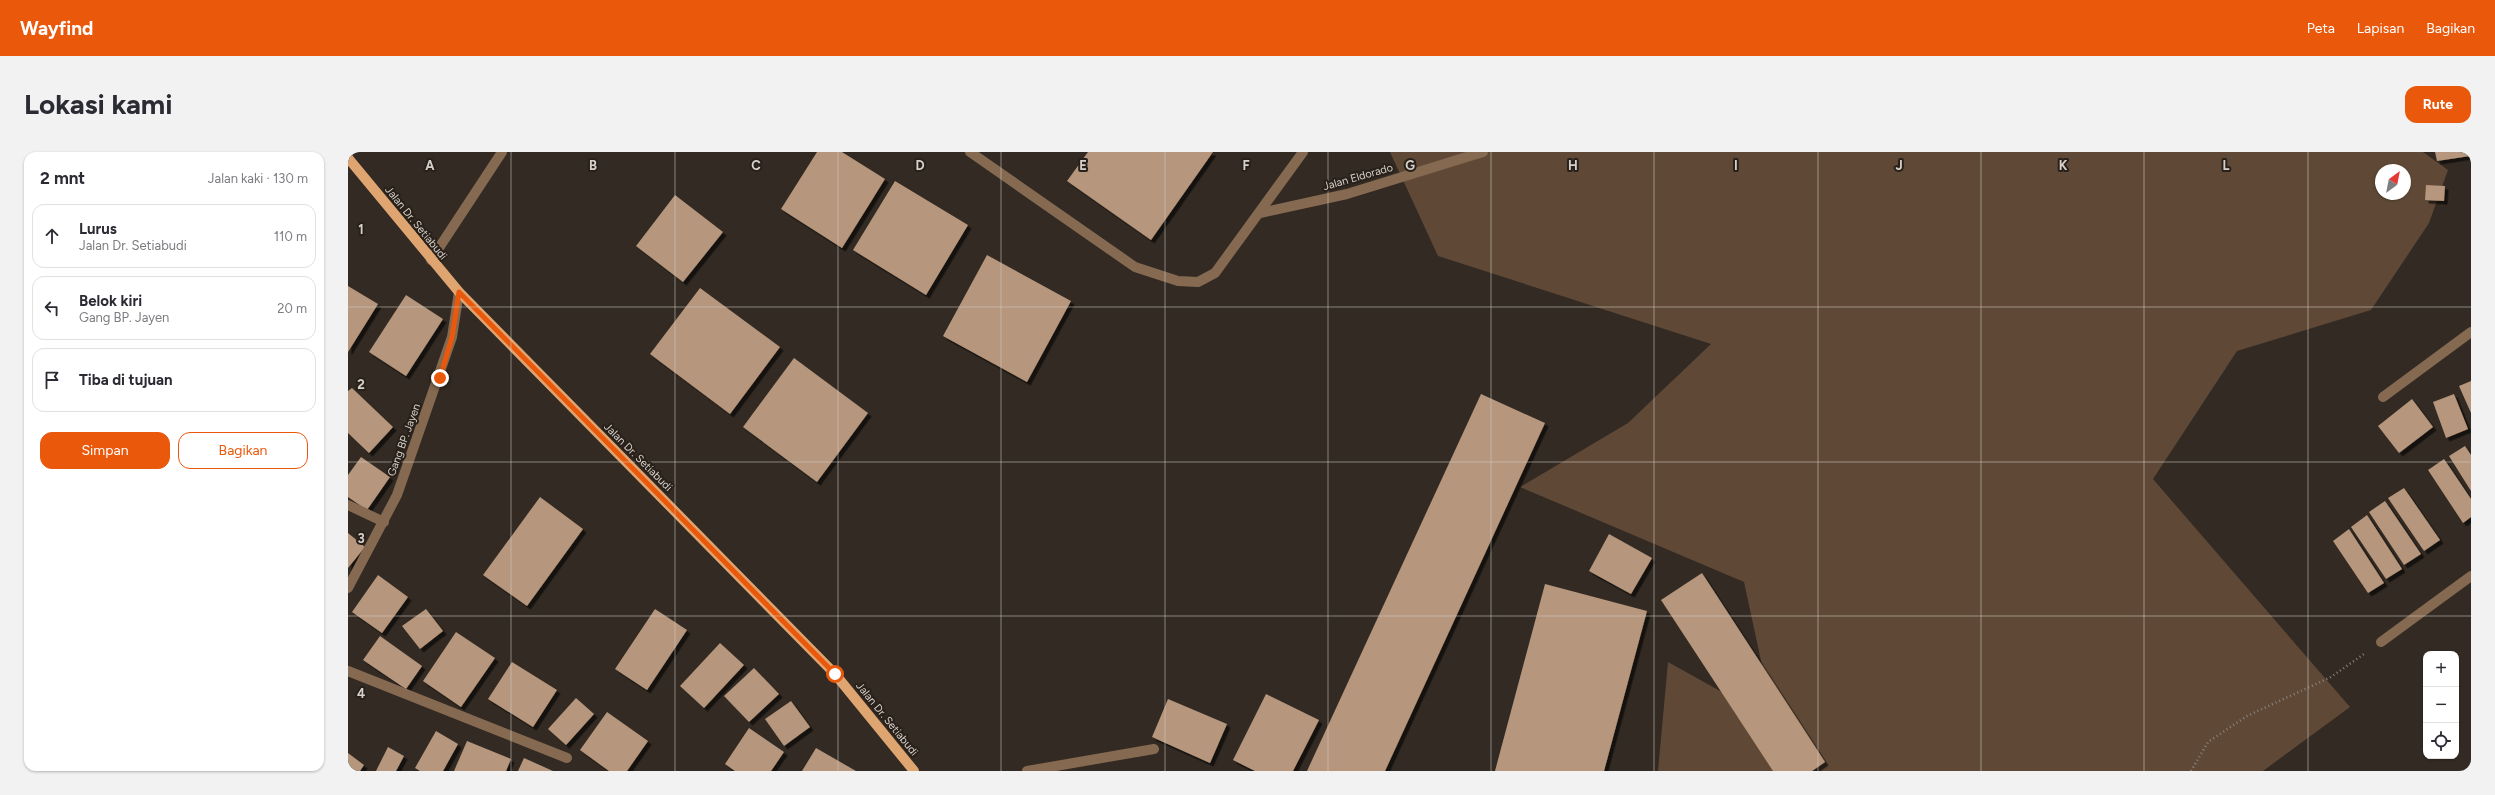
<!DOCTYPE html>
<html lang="id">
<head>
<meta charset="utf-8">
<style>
  :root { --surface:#fff; --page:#f2f2f3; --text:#2b2b33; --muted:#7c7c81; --line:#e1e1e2; --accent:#ea580c }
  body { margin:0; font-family:Figtree,sans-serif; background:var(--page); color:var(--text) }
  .controls { position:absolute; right:12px; bottom:12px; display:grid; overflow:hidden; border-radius:8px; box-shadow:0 1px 3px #0004 }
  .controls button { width:36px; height:36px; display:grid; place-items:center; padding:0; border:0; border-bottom:1px solid var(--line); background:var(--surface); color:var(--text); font:20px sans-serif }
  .compass { position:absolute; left:2027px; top:12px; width:36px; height:36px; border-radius:50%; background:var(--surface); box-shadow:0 1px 3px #0004; rotate:32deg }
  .stop { position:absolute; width:12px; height:12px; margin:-9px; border:3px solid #ea580c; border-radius:50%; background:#fff }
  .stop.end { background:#ea580c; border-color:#fff; box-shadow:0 1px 4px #0008 }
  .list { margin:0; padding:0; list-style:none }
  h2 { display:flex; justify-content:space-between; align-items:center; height:52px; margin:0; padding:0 16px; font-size:17px }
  h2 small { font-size:13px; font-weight:400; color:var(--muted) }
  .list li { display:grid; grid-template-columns:26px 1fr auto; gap:12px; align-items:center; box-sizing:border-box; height:64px; margin:0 8px 8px; padding:0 8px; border:1px solid var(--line); border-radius:12px }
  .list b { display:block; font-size:15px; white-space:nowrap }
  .list p { margin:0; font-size:13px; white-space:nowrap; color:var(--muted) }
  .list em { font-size:13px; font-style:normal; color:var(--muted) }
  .actions { display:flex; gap:8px; padding:12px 16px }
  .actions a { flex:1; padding:9px 0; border:1px solid var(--accent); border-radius:12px; text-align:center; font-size:14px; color:var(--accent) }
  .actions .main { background:var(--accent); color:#fff }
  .icon { flex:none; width:22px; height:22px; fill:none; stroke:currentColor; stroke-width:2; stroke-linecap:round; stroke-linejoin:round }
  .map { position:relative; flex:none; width:2123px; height:619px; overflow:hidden; border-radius:12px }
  header { display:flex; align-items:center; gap:24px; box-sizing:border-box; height:56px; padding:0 20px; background:var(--accent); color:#fff }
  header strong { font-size:19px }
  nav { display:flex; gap:22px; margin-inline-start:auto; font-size:14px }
  .intro { display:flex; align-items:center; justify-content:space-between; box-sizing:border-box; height:96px; padding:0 24px }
  h1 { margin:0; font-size:28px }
  .button { padding:10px 18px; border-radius:12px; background:var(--accent); color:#fff; font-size:14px; font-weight:700 }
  main { display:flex; gap:24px; padding:0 24px }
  aside { flex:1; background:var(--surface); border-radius:12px; box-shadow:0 1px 3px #0004 }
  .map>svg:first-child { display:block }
  .green { fill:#5f4936; fill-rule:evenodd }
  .building { fill:#b6967b; filter:url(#shadow) }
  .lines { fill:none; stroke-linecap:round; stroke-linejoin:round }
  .path { stroke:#8a837d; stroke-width:2.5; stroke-dasharray:1 3; stroke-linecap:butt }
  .minor { stroke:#856950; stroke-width:10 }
  .major { stroke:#dfa571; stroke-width:10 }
  .route { stroke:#ea580c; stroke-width:5 }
  .grid { fill:none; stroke:#d6d0cb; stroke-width:1; stroke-opacity:0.55 }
  .labels { text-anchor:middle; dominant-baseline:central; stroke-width:4; stroke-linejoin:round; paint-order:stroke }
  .street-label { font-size:11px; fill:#d6d0cb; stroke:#282019 }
  .grid-label { font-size:13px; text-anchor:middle; font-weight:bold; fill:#d6d0cb; stroke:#282019; stroke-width:4; stroke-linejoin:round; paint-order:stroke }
</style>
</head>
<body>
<header>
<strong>Wayfind</strong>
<nav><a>Peta</a><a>Lapisan</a><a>Bagikan</a></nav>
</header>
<div class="intro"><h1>Lokasi kami</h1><a class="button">Rute</a></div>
<main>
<aside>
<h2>2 mnt<small>Jalan kaki · 130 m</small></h2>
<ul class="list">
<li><svg class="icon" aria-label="ahead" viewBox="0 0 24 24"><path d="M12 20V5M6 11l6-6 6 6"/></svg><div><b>Lurus</b><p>Jalan Dr. Setiabudi</p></div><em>110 m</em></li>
<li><svg class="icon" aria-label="left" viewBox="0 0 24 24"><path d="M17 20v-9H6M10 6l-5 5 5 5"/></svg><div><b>Belok kiri</b><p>Gang BP. Jayen</p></div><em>20 m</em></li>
<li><svg class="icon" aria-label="arrive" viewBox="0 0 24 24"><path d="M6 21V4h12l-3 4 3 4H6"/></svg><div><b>Tiba di tujuan</b></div></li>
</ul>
<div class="actions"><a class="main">Simpan</a><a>Bagikan</a></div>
</aside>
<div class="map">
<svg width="2123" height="619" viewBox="0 0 2123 619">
  <defs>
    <filter id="shadow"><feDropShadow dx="3.5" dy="3.5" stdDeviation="0" flood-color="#0009"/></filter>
  </defs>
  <rect width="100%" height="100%" fill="#322a23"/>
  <path class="green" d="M1042,0H2075L2100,18L2081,71L2023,158L1889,199L1805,327L2002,555L1915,619H1310L1320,510L1426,569L1396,430L1172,335L1280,271L1363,192L1090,104ZM2033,18H2057V42H2033Z"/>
  <g class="building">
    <path d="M469,0H494L537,27L494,96L433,57Z"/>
    <path d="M740,0H865L803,88L719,29Z"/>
    <path d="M2087,0H2122V4L2089,9Z"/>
    <path d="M547,29L620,73L578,143L505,98Z"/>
    <path d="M2078,33L2097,34L2096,49L2077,48Z"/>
    <path d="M327,43L375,80L335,130L288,94Z"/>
    <path d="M639,103L723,149L679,230L595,184Z"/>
    <path d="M0,134L30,152L0,200Z"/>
    <path d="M352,136L432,195L382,262L302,202Z"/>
    <path d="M58,143L95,167L58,224L21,200Z"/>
    <path d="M446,206L520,261L469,330L395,275Z"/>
    <path d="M2123,229V261L2111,234Z"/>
    <path d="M4,236L45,275L21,301L0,281V239Z"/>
    <path d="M1133,242L1197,271L1037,619H959Z"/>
    <path d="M2106,242L2120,277L2098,286L2085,250Z"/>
    <path d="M2064,247L2085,275L2051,301L2030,274Z"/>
    <path d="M2117,294L2123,303V339L2101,304Z"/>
    <path d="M13,305L42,325L19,358L0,345V323Z"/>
    <path d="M2096,307L2123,347V365L2115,371L2080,318Z"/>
    <path d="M2056,336L2092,388L2076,399L2040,346Z"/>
    <path d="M192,345L235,377L179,454L135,423Z"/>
    <path d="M2037,349L2073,402L2056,413L2021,360Z"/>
    <path d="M2019,363L2054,417L2038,427L2003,375Z"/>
    <path d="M2001,377L2036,431L2020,441L1985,389Z"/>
    <path d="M0,381L17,395L0,416Z"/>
    <path d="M1261,382L1304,406L1283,442L1241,419Z"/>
    <path d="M1354,421L1477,610L1464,619H1425L1313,448Z"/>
    <path d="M30,423L60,445L34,481L4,460Z"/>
    <path d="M1197,432L1299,459L1256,619H1147Z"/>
    <path d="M78,457L95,479L72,497L54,474Z"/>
    <path d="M307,457L339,478L299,538L267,517Z"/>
    <path d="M108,480L147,506L113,555L75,529Z"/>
    <path d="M32,484L74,514L58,537L15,508Z"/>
    <path d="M372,491L396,513L356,556L332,534Z"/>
    <path d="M164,510L209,538L185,575L140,547Z"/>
    <path d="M406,516L431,542L401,570L376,544Z"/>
    <path d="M918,542L971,568L945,619H907L885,608Z"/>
    <path d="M228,546L246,562L218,593L200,577Z"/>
    <path d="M820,547L879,572L862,611L804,585Z"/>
    <path d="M443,549L462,575L436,594L417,567Z"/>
    <path d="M259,560L300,589L279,619H261L232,598Z"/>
    <path d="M401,576L436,600L423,619H387L377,612Z"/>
    <path d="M88,579L110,592L95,619H72L67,616Z"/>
    <path d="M119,589L163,607L158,619H106Z"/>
    <path d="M40,595L56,604L48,619H28Z"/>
    <path d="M468,596L508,619H454Z"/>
    <path d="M0,601L16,613L12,619H0Z"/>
    <path d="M176,606L205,619H170Z"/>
  </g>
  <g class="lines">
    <path class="path" d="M1843,619L1860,590L1899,564L1983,525L2016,502"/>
    <g class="minor">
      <path d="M622,0L787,115L830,129L850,130L867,121L955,0"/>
      <path d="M912,61L999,42L1135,0"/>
      <path d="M83,108L154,0"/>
      <path d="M2035,245L2123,180"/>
      <path d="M0,353L36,370"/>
      <path d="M0,436L49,343L104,185L111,140"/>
      <path d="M2033,490L2123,424"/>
      <path d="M0,519L219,606"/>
      <path d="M679,619L806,597"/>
    </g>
    <path class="major" d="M0,6L111,140L487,522L566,619"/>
  </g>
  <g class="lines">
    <path class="route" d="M92,226L104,185L111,140L487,522"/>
  </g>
  <path class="grid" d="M163,0V619M327,0V619M490,0V619M653,0V619M817,0V619M980,0V619M1143,0V619M1306,0V619M1470,0V619M1633,0V619M1796,0V619M1960,0V619M0,155H2123M0,310H2123M0,464H2123"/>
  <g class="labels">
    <g class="street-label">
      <text transform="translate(1010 25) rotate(-16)">Jalan Eldorado</text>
      <text transform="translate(68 71) rotate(51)">Jalan Dr. Setiabudi</text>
      <text transform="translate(56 288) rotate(-70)">Gang BP. Jayen</text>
      <text transform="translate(290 305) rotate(45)">Jalan Dr. Setiabudi</text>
      <text transform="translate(539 567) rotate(51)">Jalan Dr. Setiabudi</text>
    </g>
  </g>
  <g class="grid-label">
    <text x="82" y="18">A</text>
    <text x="245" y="18">B</text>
    <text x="408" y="18">C</text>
    <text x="572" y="18">D</text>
    <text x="735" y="18">E</text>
    <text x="898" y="18">F</text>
    <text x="1062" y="18">G</text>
    <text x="1225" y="18">H</text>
    <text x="1388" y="18">I</text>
    <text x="1551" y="18">J</text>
    <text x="1715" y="18">K</text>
    <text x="1878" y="18">L</text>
    <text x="13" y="82">1</text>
    <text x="13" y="237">2</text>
    <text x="13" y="391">3</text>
    <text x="13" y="546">4</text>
  </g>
</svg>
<div class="controls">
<button>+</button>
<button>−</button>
<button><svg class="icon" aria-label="locate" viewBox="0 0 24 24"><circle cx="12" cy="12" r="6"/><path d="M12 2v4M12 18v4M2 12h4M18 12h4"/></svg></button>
</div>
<svg class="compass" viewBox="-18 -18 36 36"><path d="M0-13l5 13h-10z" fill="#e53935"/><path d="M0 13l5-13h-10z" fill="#7c7c81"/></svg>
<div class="stop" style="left:487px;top:522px"></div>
<div class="stop end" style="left:92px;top:226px"></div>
</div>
</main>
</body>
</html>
